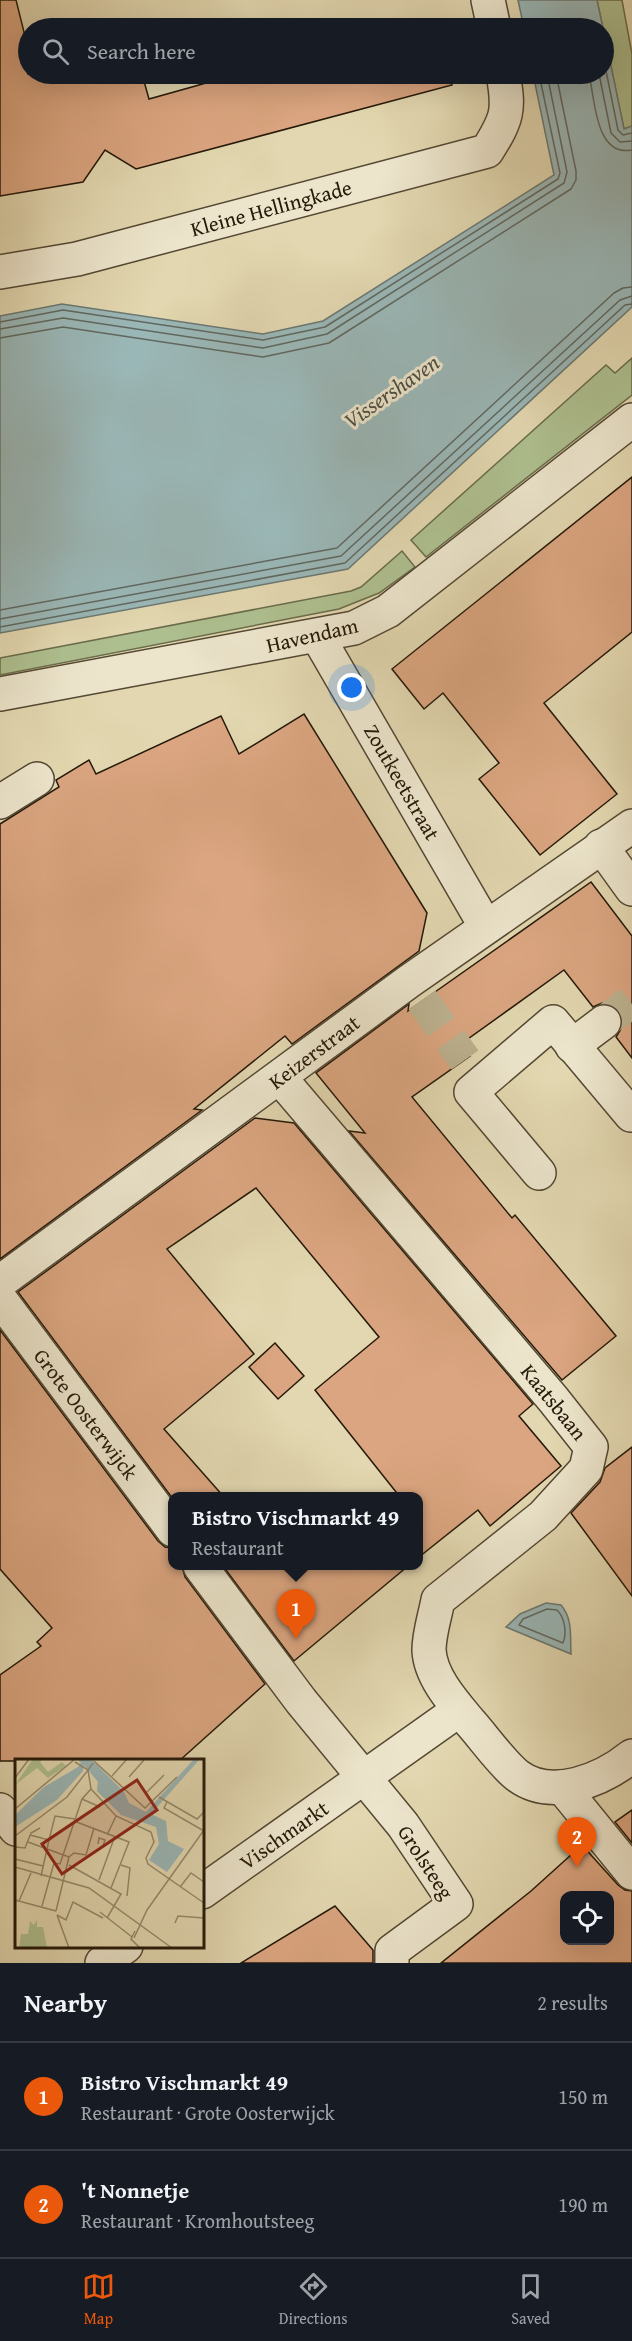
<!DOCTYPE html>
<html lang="en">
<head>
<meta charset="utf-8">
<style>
  :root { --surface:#171b24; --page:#20242c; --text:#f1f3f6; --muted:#9ea1a6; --line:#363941; --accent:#ea580c }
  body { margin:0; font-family:"Gentium Book Plus",serif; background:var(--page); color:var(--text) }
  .controls { position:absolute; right:18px; bottom:18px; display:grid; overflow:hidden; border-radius:12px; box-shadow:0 6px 24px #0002 }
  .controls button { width:54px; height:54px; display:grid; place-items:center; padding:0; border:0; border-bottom:2px solid var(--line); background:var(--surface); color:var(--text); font:30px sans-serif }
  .you { position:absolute; left:352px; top:688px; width:21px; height:21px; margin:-15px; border:4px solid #fff; border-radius:50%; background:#1a73e8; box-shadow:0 0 0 9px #1a73e833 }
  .badge { display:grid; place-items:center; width:39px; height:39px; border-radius:50%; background:var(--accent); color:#fff; font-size:20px; font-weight:700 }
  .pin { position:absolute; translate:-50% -50px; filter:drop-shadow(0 2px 3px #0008) }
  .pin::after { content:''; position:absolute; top:32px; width:21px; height:18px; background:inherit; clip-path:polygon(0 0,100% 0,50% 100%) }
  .popup { position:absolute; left:168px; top:1492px; width:255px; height:78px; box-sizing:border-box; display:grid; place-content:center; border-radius:12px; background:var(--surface); filter:drop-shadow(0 2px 4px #0005); font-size:20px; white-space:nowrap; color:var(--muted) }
  .popup b { font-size:22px; color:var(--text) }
  .popup::after { content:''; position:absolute; left:50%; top:100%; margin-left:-12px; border:12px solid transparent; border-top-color:var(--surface) }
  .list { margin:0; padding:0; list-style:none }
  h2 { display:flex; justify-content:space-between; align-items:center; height:78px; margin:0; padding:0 24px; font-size:26px }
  h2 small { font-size:20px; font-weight:400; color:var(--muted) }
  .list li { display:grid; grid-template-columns:39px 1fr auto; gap:18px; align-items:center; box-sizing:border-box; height:108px; padding:0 24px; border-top:2px solid var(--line) }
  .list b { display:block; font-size:22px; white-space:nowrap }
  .list p { margin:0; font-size:20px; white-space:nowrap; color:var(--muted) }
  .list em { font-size:20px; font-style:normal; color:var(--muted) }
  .icon { flex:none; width:33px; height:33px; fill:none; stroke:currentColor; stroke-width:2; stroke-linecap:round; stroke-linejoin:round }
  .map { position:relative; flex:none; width:632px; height:1963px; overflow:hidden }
  .search { position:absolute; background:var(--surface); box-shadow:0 6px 24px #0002; left:18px; right:18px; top:18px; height:66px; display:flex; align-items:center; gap:15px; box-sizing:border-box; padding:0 21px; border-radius:33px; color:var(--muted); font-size:22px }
  .sheet { height:294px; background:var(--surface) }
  nav { display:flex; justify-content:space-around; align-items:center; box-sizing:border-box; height:84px; border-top:2px solid var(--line); background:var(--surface); font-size:16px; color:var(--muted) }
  nav a { display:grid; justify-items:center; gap:3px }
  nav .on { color:var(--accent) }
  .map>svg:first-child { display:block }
  .green { fill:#aebf8f; stroke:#6a6c4c; stroke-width:1.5 }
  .water { fill:#9ab7b7; stroke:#6b7871; stroke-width:1.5 }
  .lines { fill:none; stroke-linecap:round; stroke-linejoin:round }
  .shore { stroke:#606860; stroke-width:1.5 }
  .building { fill:#daa580; stroke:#251909; stroke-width:1.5; fill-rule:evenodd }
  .minor-tunnel { stroke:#bcb18f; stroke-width:33; stroke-dasharray:33 16; stroke-linecap:butt }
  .minor-casing { stroke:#544833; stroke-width:36 }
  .minor { stroke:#ece5cc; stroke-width:33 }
  .labels { text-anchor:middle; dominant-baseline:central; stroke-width:6; stroke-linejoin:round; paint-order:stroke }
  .street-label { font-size:21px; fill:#251909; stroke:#ece5cc }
  .water-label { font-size:22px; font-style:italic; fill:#4e5046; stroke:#ece5cc }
  .inset-road { fill:none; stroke:#968b6d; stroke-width:1.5 }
  .view { fill:#8f2418; fill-opacity:0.15; stroke:#8f2418; stroke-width:3 }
  .inset-edge { fill:none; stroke:#251909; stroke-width:3 }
</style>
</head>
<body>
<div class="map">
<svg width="632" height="1963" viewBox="0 0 632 1963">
  <rect width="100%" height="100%" fill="#e2d7b0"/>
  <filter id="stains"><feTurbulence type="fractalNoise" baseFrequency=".00333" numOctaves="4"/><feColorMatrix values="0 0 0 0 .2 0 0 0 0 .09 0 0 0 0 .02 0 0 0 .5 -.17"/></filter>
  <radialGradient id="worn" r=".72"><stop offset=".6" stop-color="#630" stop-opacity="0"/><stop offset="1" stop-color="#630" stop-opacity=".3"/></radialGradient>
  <g class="green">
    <path d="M597,0H622L632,54V126L624,129Z"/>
    <path d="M632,358V395L426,557L411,540L606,365L615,373Z"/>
    <path d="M402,551L415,567L379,593L339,609L0,675V658L351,591L361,587Z"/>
  </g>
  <g class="water">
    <path d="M518,0H597L603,28H524Z"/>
    <path d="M604,32L624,129L632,126V307L348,569L0,633V316L62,304L263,334L323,321L554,175L533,74H604Z"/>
    <path d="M546,1603L561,1605C573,1619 570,1636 571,1654L506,1627L520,1614Z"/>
  </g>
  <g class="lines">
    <g class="shore">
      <path d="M604,61L618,130L623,135L632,133"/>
      <path d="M589,74C595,99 595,157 632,150"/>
      <path d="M599,74L611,133L620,142L632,141"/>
      <path d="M0,322L63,310L263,340L325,327L558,179L560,173L539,74"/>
      <path d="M0,329L63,318L263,348L327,334L564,183L567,172L547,74"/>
      <path d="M0,338L63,327L263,357L329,343L571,189L576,180V171L556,74"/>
      <path d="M0,610L337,548L614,293L623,288L632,287"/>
      <path d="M0,619L341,556L620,300L632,296"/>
      <path d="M0,627L345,563L625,305L632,304"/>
      <path d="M547,1609L557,1610C565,1618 567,1633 563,1643L519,1625L523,1619Z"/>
    </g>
  </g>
  <g class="building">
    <path d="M0,0H16L28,48V74H142L149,99L224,78L223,74H450L452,85L136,169L105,150L83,182L0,196Z"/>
    <path d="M632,477V632L544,703L617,794L540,855L479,779L499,763L443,693L424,709L392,669Z"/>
    <path d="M304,714L427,913L419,951L292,1044L285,1036L194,1109L202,1110L0,1259V824L59,787L56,780L89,760L96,774L221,716L239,754Z"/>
    <path d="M591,882L632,936V1058L616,1037L621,1029L623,1020L619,1010L611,1005L602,1003L593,1007L564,970L461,1044L470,1056L412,1097L512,1218L515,1215L616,1336L562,1380L349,1131L365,1133L316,1073L409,1004L408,1011Z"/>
    <path d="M255,1118L294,1123L533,1404L519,1416L561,1466L490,1526L478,1510L419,1557V1497H400L315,1390L379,1337L256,1188L167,1249L254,1354L164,1429L224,1497H173V1499L18,1292Z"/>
    <path d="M0,1330L158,1541L165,1547L173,1548V1566H182L185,1577L265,1684L179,1761H0V1675L41,1646L37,1642L52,1628L0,1569Z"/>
    <path d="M275,1343L304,1376L278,1399L249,1367Z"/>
    <path d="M632,1447V1596L571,1513L600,1482L605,1468Z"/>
    <path d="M223,1566H408L294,1661Z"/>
    <path d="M632,1810V1843L615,1822Z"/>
    <path d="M582,1845L618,1885L625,1890L632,1891V1963H441L531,1891ZM564,1896H609V1941H564Z"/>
    <path d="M335,1906L373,1950V1963H241Z"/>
  </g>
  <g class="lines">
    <g class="minor-tunnel">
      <path d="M422,1000L465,1060"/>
      <path d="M604,1022L632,1001"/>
    </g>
    <g class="minor-casing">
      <g id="minor">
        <path d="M488,0L494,28"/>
        <path d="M0,272L77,259L487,151C507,119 510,111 503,74"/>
        <path d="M318,637L486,927"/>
        <path d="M0,694L354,628L388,611L632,420"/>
        <path d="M0,802L37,779"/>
        <path d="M601,846L632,889"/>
        <path d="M572,1046L604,1022"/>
        <path d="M280,1078L553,1399L591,1447L586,1469L543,1516L438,1600C435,1616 429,1634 429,1650C430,1676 453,1702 469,1721C482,1735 503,1765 518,1776C552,1801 602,1780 632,1756"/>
        <path d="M539,1173L471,1092L553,1022L631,1115"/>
        <path d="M0,1282L408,982L632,826"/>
        <path d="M0,1299L173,1530"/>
        <path d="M200,1566L301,1701L403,1825L456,1904L392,1951V1963"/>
        <path d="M562,1787L632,1873"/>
        <path d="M0,1810L16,1829"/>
        <path d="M202,1892L459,1710"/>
        <path d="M102,1963L126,1946"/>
      </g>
    </g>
    <use href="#minor" class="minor"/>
  </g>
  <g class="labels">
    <g class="street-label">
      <text transform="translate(271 208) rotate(-15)">Kleine Hellingkade</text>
      <text transform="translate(312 635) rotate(-13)">Havendam</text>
      <text transform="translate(402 782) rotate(60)">Zoutkeetstraat</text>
      <text transform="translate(314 1052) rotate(-37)">Keizerstraat</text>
      <text transform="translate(554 1402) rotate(51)">Kaatsbaan</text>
      <text transform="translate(86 1414) rotate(53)">Grote Oosterwijck</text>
      <text transform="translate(284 1835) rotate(-35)">Vischmarkt</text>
      <text transform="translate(426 1862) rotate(57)">Grolsteeg</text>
    </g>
    <g class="water-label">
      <text transform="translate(391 391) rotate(-35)">Vissershaven</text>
    </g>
  </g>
  <g transform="translate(15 1759)">
    <rect width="189" height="189" fill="#e2d7b0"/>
    <path d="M18,0H28L25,3L33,13L47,3L51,7L33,19L22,9L0,26ZM22,161V168H28L32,189H4L6,175H13L15,162L19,166Z" fill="#aebf8f"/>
    <path d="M62,0H76L109,33L114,44L131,53L179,0H185L136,55L151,62L153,82L169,90L152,113L134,101L144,85L141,68L106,56L82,32L83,23L69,6L68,12L42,41L0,68V56L29,28L63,8L66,4Z" fill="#9ab7b7"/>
    <path class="inset-road" d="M79,2L130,49L162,18M60,3L73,11L78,4M97,17L112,0M114,18L129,1M0,19L14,0M131,34L149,16M144,38L182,60L189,53M67,40L85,48M152,43L149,49L189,72M0,50L60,0M59,62L114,83L96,129M93,74L101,57M15,76L34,81L26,117M0,77L52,38L73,11L76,30L101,57L136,73L139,83L131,99L133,105L189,144M34,81L40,57L60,60M13,83L54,98M83,85L84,79L90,81L88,87M0,88L10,89L16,74L25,69M54,98L59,94L71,96L79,69M0,100L28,107M54,106L106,135L92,159M106,106L115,109L112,137M0,108L74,129L157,189M84,121L100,77M165,128L176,114L189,123M0,141L41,152M4,142L16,114M27,147L39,104L45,105L67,40L76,30M41,152L54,98M85,153L117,178M42,156L51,161L58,143L88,159M42,156L54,189M160,164L163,157L189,159M120,172L116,180L125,189M119,179L132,151L189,71"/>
    <path class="view" d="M122,21L142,51L47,115L27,85Z"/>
    <rect width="189" height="189" class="inset-edge"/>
  </g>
  <rect width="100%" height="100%" filter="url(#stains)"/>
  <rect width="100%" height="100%" fill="url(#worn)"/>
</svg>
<div class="controls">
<button><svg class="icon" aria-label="locate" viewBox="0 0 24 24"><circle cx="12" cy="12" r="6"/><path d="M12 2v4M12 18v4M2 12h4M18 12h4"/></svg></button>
</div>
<div class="you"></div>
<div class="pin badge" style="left:296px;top:1639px">1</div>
<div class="popup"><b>Bistro Vischmarkt 49</b>Restaurant</div>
<div class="pin badge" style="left:577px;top:1867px">2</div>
<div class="search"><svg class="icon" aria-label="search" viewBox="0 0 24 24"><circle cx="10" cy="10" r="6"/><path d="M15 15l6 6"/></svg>Search here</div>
</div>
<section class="sheet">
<h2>Nearby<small>2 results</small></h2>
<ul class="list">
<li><span class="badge">1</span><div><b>Bistro Vischmarkt 49</b><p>Restaurant · Grote Oosterwijck</p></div><em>150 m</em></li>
<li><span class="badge">2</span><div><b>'t Nonnetje</b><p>Restaurant · Kromhoutsteeg</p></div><em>190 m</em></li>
</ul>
</section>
<nav>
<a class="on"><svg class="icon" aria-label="map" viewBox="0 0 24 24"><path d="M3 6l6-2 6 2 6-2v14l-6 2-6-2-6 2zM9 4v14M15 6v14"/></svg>Map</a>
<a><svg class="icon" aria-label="directions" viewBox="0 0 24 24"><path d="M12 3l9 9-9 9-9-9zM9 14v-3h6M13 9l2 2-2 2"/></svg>Directions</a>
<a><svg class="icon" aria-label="saved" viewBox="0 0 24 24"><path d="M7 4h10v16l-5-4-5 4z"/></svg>Saved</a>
</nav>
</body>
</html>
